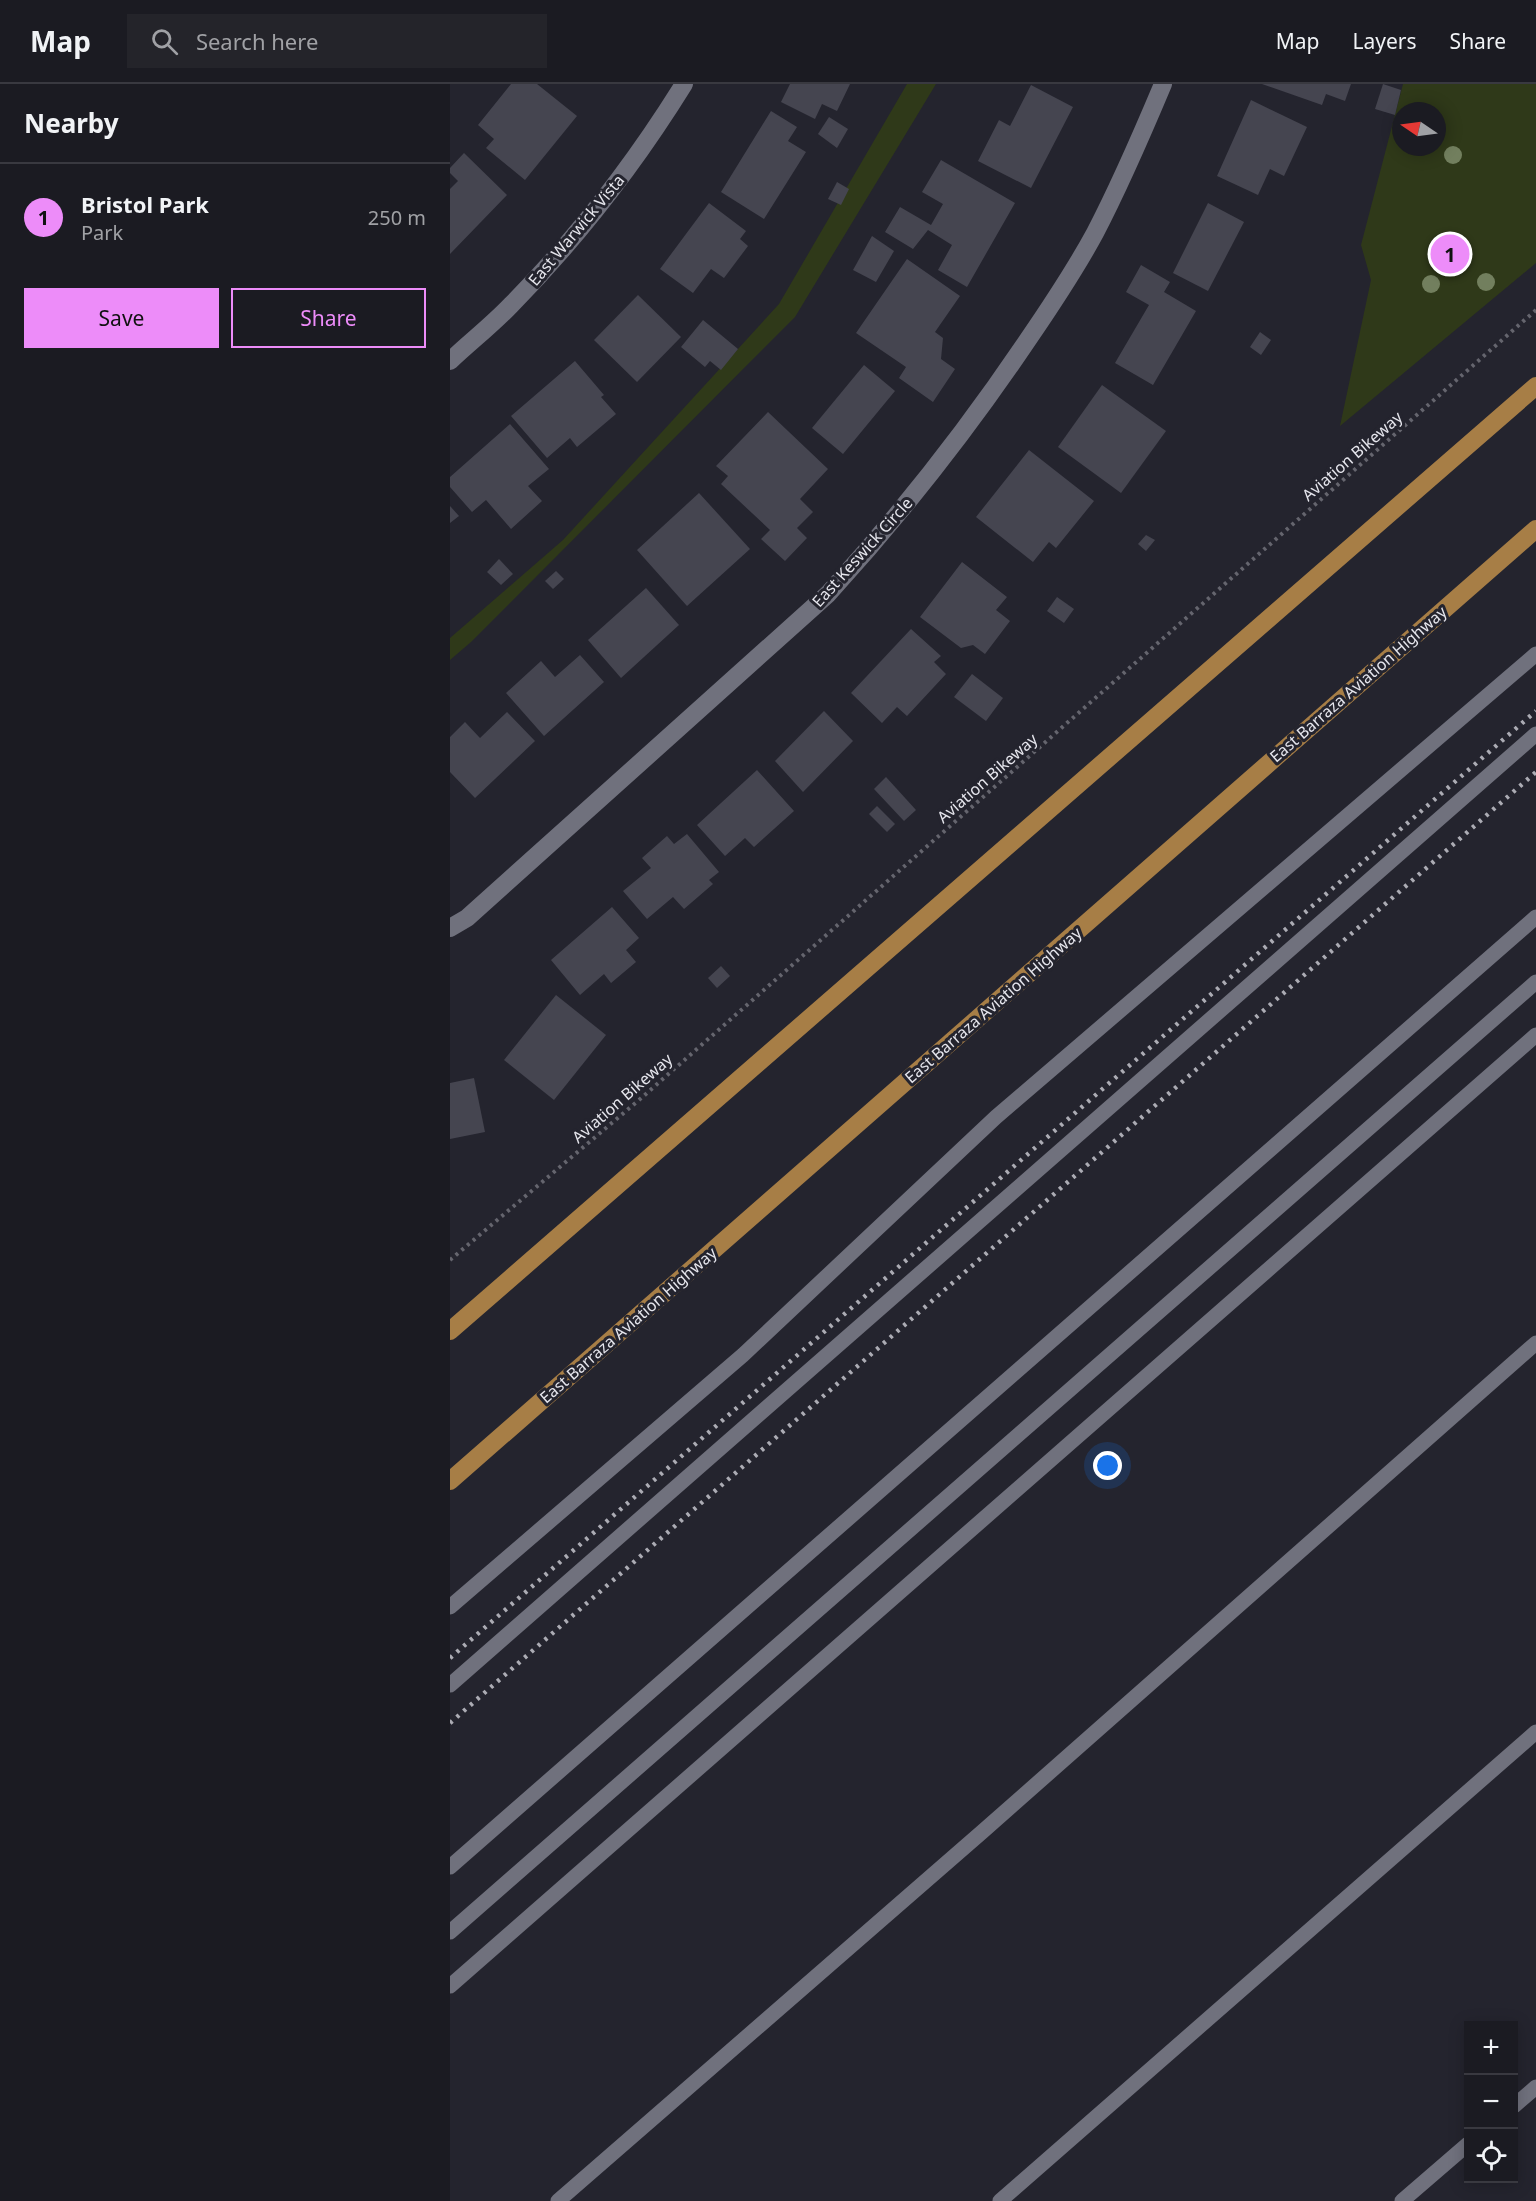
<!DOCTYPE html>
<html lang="en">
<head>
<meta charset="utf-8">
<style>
  :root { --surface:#1b1b22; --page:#24242a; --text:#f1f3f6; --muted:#a0a1a5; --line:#393940; --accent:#ed8cf9 }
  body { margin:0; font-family:"Noto Sans",sans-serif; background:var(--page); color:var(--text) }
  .controls { position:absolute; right:18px; bottom:18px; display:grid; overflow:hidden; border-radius:0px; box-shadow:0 3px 15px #0003 }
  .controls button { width:54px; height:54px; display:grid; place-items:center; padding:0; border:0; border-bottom:2px solid var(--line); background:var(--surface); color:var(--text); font:30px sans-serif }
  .compass { position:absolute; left:942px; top:18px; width:54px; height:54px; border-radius:50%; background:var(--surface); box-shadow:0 3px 15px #0003; rotate:283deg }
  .you { position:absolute; left:658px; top:1382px; width:21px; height:21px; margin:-15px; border:4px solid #fff; border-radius:50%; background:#1a73e8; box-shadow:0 0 0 9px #1a73e833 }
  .badge { display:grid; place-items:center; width:39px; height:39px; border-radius:50%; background:var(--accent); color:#111; font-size:20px; font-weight:700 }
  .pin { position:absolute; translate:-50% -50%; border:3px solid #fff; box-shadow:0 2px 6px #0006 }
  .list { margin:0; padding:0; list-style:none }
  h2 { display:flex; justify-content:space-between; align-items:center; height:78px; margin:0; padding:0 24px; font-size:26px }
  h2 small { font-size:20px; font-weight:400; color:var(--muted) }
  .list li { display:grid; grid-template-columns:39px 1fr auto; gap:18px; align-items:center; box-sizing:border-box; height:108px; padding:0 24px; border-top:2px solid var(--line) }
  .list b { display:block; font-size:22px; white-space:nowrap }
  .list p { margin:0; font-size:20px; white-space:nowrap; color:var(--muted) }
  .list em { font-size:20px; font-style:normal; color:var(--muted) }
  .actions { display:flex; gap:12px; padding:18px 24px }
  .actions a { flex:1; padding:14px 0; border:2px solid var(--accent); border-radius:0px; text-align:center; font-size:21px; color:var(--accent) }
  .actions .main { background:var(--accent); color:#111 }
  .icon { flex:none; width:33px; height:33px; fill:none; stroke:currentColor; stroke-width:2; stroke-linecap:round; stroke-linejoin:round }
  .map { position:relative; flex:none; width:1086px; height:2117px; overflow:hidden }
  header { display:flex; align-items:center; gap:36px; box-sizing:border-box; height:84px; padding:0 30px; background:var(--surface); border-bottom:2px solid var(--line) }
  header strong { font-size:28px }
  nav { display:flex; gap:33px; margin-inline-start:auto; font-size:21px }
  .search { width:420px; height:54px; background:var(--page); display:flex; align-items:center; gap:15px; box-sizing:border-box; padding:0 21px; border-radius:0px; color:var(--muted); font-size:22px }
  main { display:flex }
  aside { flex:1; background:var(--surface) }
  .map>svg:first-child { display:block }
  .green { fill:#2f3919; fill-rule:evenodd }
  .building { fill:#454550 }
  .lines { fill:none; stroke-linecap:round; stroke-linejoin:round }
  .path { stroke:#65656e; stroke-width:4; stroke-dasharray:3 4.5; stroke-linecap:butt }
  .service { stroke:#70717d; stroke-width:15 }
  .minor { stroke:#70717d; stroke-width:18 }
  .primary { stroke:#a77e46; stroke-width:18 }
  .rail { stroke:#acacb4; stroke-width:4.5; stroke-dasharray:3 6; stroke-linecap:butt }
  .tree { fill:#727f5e }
  .labels { text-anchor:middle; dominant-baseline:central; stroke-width:6; stroke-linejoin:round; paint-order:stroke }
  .street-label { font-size:16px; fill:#e6e6ed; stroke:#24242e }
</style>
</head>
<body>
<header>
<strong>Map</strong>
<div class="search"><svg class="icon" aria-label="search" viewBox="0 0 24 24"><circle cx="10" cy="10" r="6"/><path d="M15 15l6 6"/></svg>Search here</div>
<nav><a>Map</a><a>Layers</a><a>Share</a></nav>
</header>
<main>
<aside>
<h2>Nearby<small></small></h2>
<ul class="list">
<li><span class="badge">1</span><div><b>Bristol Park</b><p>Park</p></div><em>250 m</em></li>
</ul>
<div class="actions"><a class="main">Save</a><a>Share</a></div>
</aside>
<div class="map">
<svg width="1086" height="2117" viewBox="0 0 1086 2117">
  <rect width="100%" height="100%" fill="#24242e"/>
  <g class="green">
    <path d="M457,0H486L345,233L21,558L0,576V554L113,456L329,220Z"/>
    <path d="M953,0H1086V179L890,342L921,196L911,161ZM951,27H987V63H951Z"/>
  </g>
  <g class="building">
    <path d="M61,0H87L127,32L75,96L36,64L44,55L28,41Z"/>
    <path d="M340,0H400L387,27L372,20L365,35L331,18Z"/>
    <path d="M812,0H901L895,17L876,10L872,21Z"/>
    <path d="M933,0L951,6L945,31L925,25Z"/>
    <path d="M581,1L623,23L581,104L528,77L549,36L560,42Z"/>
    <path d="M801,16L857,43L834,92L820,85L808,111L767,92Z"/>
    <path d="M321,27L347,43L338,57L356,68L314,135L271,108Z"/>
    <path d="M379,33L398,45L387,64L368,50Z"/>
    <path d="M14,69L57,111L0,170V105L8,97L0,89V84Z"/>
    <path d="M491,76L565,119L517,203L488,186L502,161L478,146L463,165L435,148L450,123L481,141L493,120L472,108Z"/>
    <path d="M387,98L399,105L391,121L378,115Z"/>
    <path d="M259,119L296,147L290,155L298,162L274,194L261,185L243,209L210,185Z"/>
    <path d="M758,119L794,138L758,207L723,189Z"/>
    <path d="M422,152L444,167L426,198L403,186Z"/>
    <path d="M457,175L510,212L485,248L493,254L491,275L505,285L483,318L449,294L456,283L406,249Z"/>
    <path d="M691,181L720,198L714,208L746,227L703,301L665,279L699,221L676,208Z"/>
    <path d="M188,211L231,253L187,298L144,256Z"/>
    <path d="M253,236L288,265L271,286L260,277L255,283L231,263Z"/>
    <path d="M810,248L821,256L811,271L800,263Z"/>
    <path d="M125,277L154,311L151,313L166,330L127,363L120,354L97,374L61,332Z"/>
    <path d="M414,281L445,307L393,370L362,344Z"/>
    <path d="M652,301L716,347L671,409L608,363Z"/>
    <path d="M318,328L378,385L350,415L363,428L347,444L357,454L335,477L311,455L320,446L271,400L278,392L266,382Z"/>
    <path d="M60,340L99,385L78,402L92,417L61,445L36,416L22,428L0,403V393Z"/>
    <path d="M579,366L644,417L606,464L599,458L583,478L526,433Z"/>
    <path d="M249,409L300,465L237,522L187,466Z"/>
    <path d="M0,422L9,432L0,439Z"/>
    <path d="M696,451L705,456L696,467L688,460Z"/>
    <path d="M49,475L63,490L51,501L37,488Z"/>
    <path d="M512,478L557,513L546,526L560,537L535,570L523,561L511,564L470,533Z"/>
    <path d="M106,487L114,495L103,505L95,497Z"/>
    <path d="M196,504L229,541L171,594L138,556Z"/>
    <path d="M607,513L624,525L614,539L597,527Z"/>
    <path d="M461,545L491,572L484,578L496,590L457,632L447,623L432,639L401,609Z"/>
    <path d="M130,571L154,598L94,652L56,609L91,577L105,593Z"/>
    <path d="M522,590L553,614L536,637L504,613Z"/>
    <path d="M374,627L403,657L353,708L325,677Z"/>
    <path d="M57,628L85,657L25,714L0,688V653L15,638L30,654Z"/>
    <path d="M307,686L344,727L304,763L295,754L275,772L247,741Z"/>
    <path d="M436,693L466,726L454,737L424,705Z"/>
    <path d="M427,722L445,740L437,748L419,730Z"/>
    <path d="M237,750L269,788L259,796L263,800L234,825L223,813L197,835L173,807L201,784L192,774L217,752L224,760Z"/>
    <path d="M162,823L189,854L176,866L186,878L161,899L154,890L130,911L101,876Z"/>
    <path d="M271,882L280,892L267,904L258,894Z"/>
    <path d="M106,911L156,951L104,1016L54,976Z"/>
    <path d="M24,994L35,1048L0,1055V999Z"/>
  </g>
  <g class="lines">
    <path class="path" d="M0,1176L189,1016L1086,226"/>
    <g class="service">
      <path d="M0,1523L293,1271L546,1033L1086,570"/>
      <path d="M0,1601L1086,650"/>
      <path d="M0,1783L1086,833"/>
      <path d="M0,1848L1086,898"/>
      <path d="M0,1902L1086,951"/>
      <path d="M1064,2022L1086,2003"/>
      <path d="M108,2117L532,1748L1086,1259"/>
      <path d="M550,2117L1086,1648"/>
      <path d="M952,2117L1018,2060"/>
    </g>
    <g class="minor">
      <path d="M0,277C20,258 42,241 61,221C127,154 185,79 234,0"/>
      <path d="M0,844L17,834L378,510C450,431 517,346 577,257C601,222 625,186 645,149C670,101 692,50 713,0"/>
    </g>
    <g class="primary">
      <path d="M0,1247L1086,302"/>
      <path d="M0,1397L1086,445"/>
    </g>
    <g class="rail">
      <path d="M0,1574L1086,627"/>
      <path d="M0,1639L1086,688"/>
    </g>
  </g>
  <g class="tree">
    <circle cx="1003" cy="71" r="9"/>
    <circle cx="1036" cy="198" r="9"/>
    <circle cx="981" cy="200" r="9"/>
  </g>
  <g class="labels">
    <g class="street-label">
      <text transform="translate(126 146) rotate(-50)">East Warwick Vista</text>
      <text transform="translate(902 372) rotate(-41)">Aviation Bikeway</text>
      <text transform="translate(412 468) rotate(-48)">East Keswick Circle</text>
      <text transform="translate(908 600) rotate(-41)">East Barraza Aviation Highway</text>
      <text transform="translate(537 694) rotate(-41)">Aviation Bikeway</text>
      <text transform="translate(543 921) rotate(-41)">East Barraza Aviation Highway</text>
      <text transform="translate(172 1014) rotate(-41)">Aviation Bikeway</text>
      <text transform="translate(178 1241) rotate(-41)">East Barraza Aviation Highway</text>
    </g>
  </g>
</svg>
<div class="controls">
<button>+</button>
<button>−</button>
<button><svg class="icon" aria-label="locate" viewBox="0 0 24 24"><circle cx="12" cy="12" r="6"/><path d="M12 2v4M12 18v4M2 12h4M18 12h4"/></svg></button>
</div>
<svg class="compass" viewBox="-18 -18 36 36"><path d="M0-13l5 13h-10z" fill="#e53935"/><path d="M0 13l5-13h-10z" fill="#a0a1a5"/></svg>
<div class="you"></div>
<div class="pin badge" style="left:1000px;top:170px">1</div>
</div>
</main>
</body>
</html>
